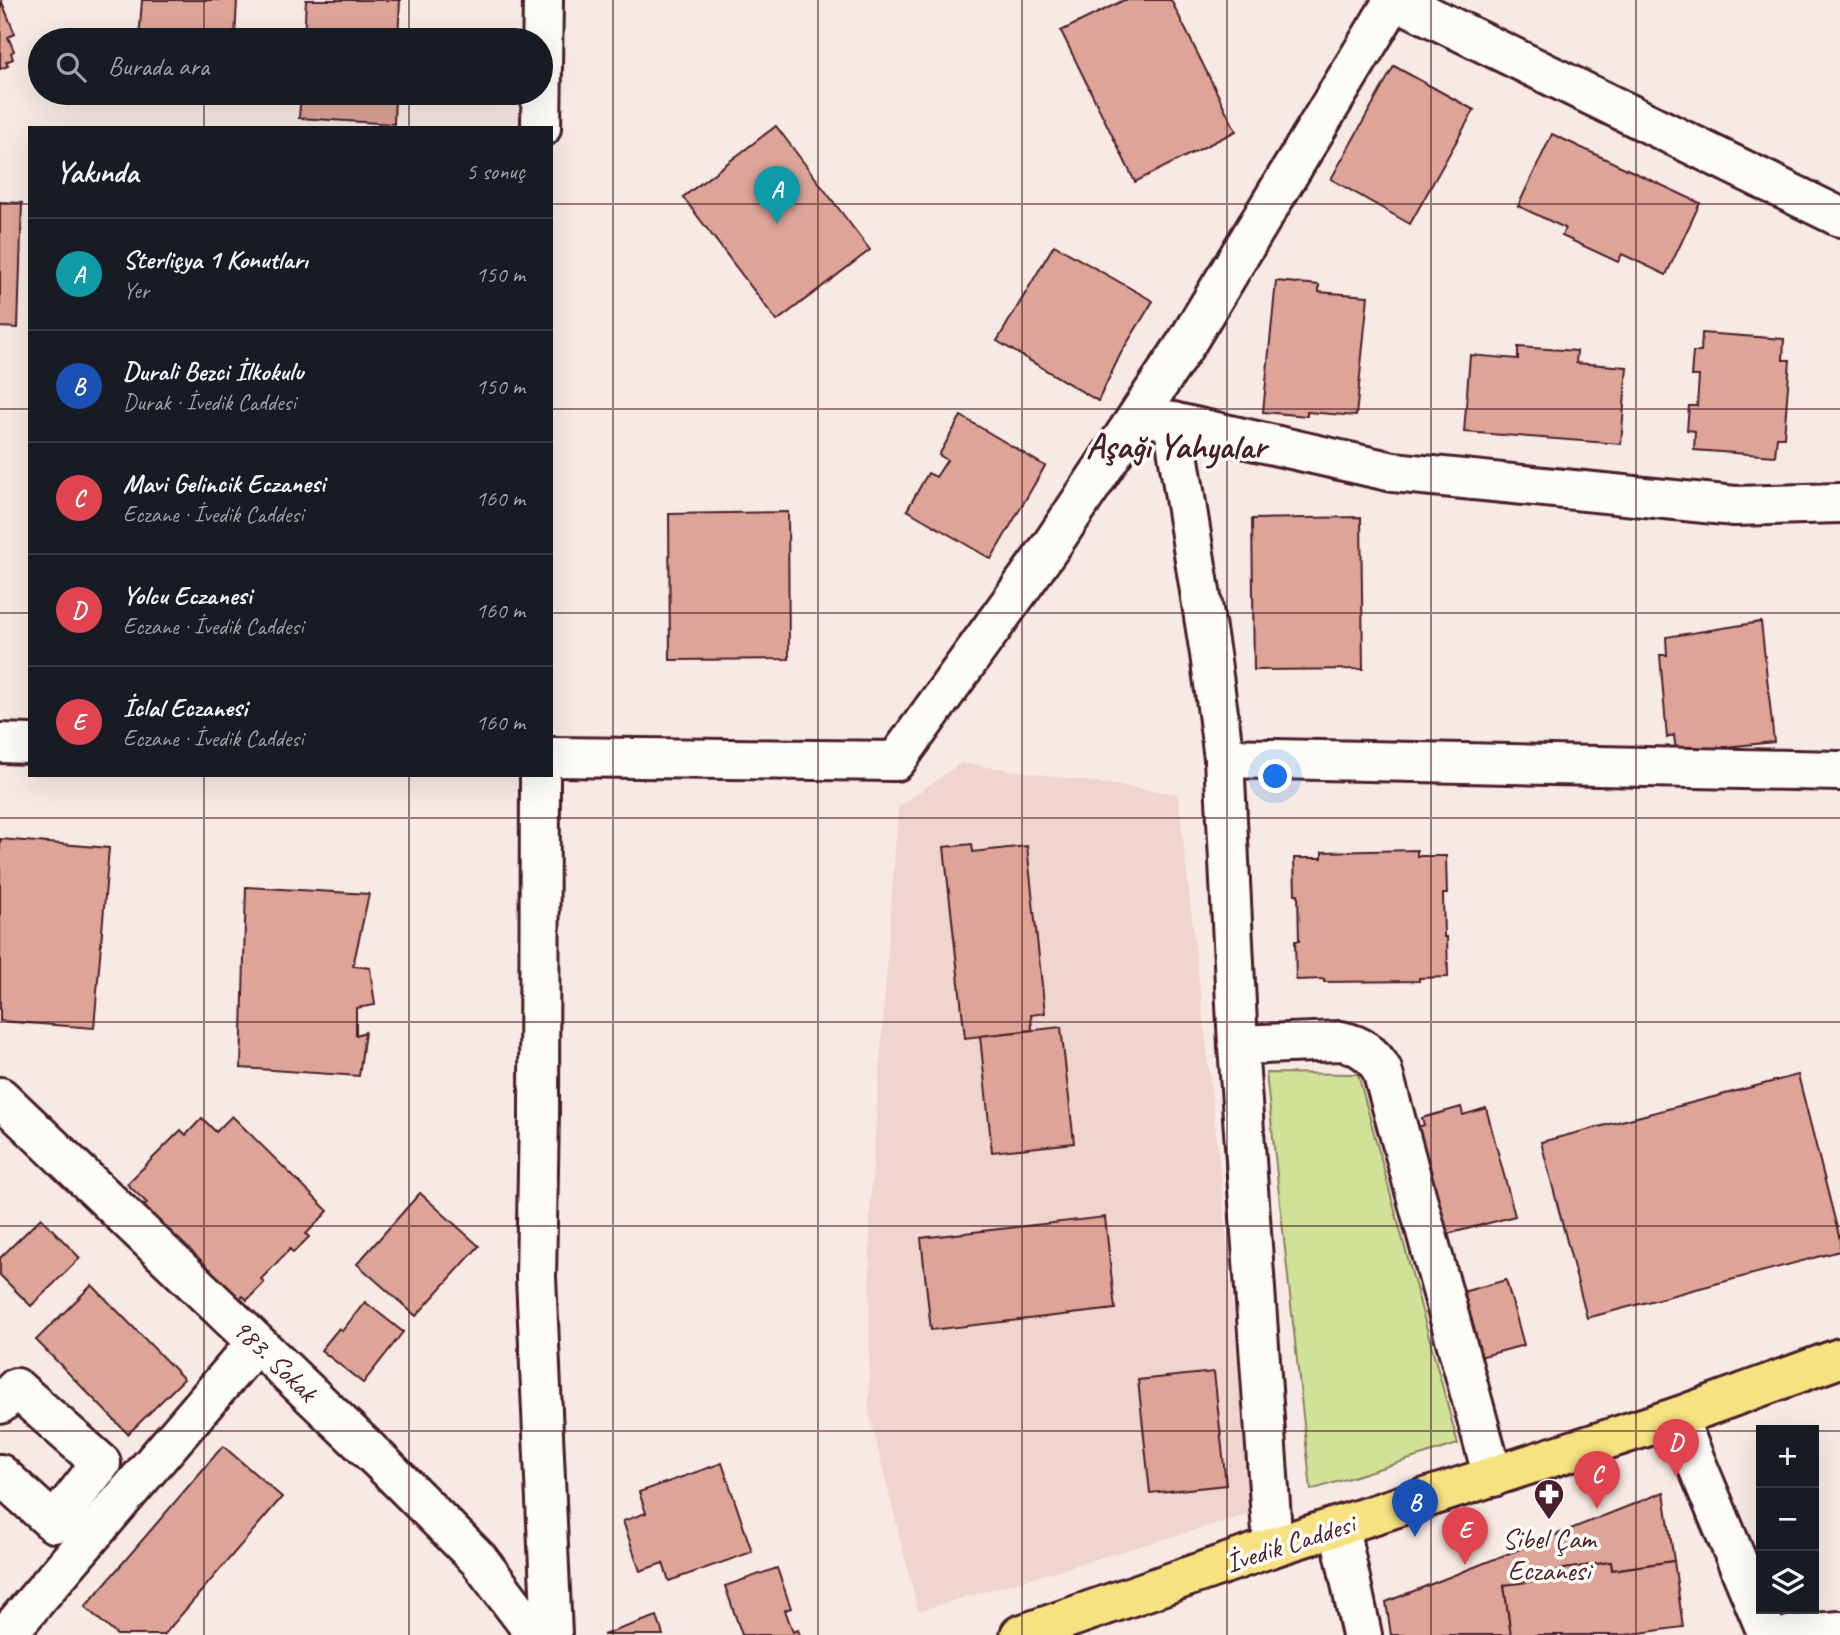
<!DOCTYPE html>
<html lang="tr">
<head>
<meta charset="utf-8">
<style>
  :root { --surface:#171b24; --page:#242831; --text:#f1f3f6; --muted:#9ea1a6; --line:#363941; --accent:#a6949b }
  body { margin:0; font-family:Caveat,sans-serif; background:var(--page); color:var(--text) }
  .controls { position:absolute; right:21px; bottom:21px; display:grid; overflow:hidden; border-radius:0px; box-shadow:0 7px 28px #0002 }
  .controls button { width:63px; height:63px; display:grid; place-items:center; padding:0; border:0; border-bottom:2px solid var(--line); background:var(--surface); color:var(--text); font:35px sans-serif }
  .you { position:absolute; left:1276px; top:777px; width:24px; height:24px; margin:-18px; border:5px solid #fff; border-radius:50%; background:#1a73e8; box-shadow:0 0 0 10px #1a73e833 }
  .badge { display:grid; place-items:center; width:46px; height:46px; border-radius:50%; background:var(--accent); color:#fff; font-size:23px; font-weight:700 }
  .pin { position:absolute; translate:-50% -58px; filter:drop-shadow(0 2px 4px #0008) }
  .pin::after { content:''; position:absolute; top:37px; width:24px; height:21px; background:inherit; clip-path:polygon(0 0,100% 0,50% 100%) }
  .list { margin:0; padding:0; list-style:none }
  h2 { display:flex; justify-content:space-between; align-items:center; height:91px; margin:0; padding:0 28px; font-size:30px }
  h2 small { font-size:23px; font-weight:400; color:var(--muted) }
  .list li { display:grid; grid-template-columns:46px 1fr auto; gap:21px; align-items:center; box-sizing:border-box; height:112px; padding:0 28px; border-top:2px solid var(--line) }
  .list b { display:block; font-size:26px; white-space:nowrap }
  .list p { margin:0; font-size:23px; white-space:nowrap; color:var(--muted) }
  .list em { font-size:23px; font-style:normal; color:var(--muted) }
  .icon { flex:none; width:38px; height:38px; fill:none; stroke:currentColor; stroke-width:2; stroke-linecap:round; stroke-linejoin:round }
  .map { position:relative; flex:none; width:1840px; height:1635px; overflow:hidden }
  .search { position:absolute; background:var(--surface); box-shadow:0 7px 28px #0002; left:28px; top:28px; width:525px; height:77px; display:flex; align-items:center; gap:18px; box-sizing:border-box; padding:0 24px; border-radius:38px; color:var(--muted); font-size:26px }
  .panel { position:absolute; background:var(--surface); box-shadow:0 7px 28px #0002; left:28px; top:126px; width:525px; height:651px; border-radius:0px }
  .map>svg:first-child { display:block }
  .built { fill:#efd5cd }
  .green { fill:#cfe297; stroke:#8c8061; stroke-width:2 }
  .building { fill:#dda497; stroke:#4a1f2b; stroke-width:2 }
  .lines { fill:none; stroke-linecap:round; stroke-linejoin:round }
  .minor-casing { stroke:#4a1f2b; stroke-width:44 }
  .major-casing { stroke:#4a1f2b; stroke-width:44 }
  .minor { stroke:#fdfcf7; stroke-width:38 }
  .major { stroke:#f7e281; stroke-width:38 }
  .grid { fill:none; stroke:#4a1f2b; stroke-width:2; stroke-opacity:0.55 }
  .labels { text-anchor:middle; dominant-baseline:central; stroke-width:7; stroke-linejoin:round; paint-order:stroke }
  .street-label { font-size:28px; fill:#4a1f2b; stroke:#fdfcf7 }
  .poi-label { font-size:28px; fill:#4a1f2b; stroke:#fdfcf7 }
  .district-label { font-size:35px; font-weight:bold; fill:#4a1f2b; stroke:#fdfcf7 }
</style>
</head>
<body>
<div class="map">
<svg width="1840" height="1635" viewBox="0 0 1840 1635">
  <rect width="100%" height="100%" fill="#f7eae4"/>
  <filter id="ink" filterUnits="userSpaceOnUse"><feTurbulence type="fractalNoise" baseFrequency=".0143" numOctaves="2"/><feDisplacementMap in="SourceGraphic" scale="14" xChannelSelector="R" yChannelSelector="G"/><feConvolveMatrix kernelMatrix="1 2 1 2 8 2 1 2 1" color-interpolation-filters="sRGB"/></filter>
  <g filter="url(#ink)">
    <path class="built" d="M961,763L1178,794L1222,1184L1250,1514L918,1611L869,1413L870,1206L898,807Z"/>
    <path class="green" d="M1266,1073L1358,1074L1458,1444L1311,1490Z"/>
    <g class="building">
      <path d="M1,0L15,34L8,37L14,51L11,53L13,59L6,62L8,66L0,69Z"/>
      <path d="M142,0H237L235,40H139Z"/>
      <path d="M306,0H400L398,40H304Z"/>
      <path d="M1124,0H1171L1236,131L1135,182L1061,31Z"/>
      <path d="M1394,66L1474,110L1410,224L1331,179Z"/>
      <path d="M301,93H395L394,124L299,118Z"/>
      <path d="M776,126L870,250L777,321L683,197Z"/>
      <path d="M1552,134L1700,203L1666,275L1622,254L1618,262L1562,236L1565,228L1518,206Z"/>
      <path d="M0,202L22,203L18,328L0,327Z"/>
      <path d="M1054,245L1153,301L1121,353L1098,401L997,341Z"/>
      <path d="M1276,281L1319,285V292L1368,296L1356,416L1307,412V416L1263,412Z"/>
      <path d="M1702,333L1784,339L1783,360H1790L1784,437H1777L1775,456L1694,450L1695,431L1687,430L1689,406H1697L1699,376H1691L1693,352H1701Z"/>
      <path d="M1518,347L1577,351L1576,363L1627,367L1621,444L1464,432L1470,355L1518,359Z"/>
      <path d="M961,416L1045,466L991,559L907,510L928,473L936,477L947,460L939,455Z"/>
      <path d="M788,512L789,659L670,660L669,514Z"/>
      <path d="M1361,517L1363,669L1254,670L1252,519Z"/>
      <path d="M1761,622L1774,742L1676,752L1674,735L1667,738L1660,655H1667L1666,637Z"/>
      <path d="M0,839L109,848L94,1028L0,1021Z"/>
      <path d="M972,844L973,852L1027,846L1045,1013L1031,1015L1032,1030L965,1038L944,847Z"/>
      <path d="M1417,850V856H1446L1447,894H1443L1444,937H1447L1448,977L1419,978V981L1324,982V979L1296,980L1295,941H1299L1298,894H1295L1294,858H1322V852Z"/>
      <path d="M246,887L369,894L353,966L370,968L375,1005L356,1008V1035L365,1032L359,1076L241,1068Z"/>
      <path d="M1061,1027L1074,1143L992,1152L980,1036Z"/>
      <path d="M1798,1075L1840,1240V1251L1587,1318L1541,1142Z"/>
      <path d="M1461,1107L1463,1115L1486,1108L1515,1216L1448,1234L1418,1127L1424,1125L1422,1118Z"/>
      <path d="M232,1116L328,1211L306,1234L309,1237L293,1253L290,1249L261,1279L264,1283L247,1300L243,1296L231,1309L135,1214L147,1203L127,1184L181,1130L186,1135L202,1118L216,1132Z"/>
      <path d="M420,1193L479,1246L416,1316L357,1264Z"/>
      <path d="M1105,1217L1115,1309L931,1330L921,1238Z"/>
      <path d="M41,1218L80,1258L31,1306L0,1275V1258Z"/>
      <path d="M1506,1280L1524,1345L1465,1361L1448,1296Z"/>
      <path d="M92,1285L184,1379L128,1434L36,1340Z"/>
      <path d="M365,1302L403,1332L363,1383L321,1350L339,1328L342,1331Z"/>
      <path d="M1214,1372L1226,1485L1150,1493L1138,1380Z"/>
      <path d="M223,1446L282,1497L164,1635H117L85,1607Z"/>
      <path d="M722,1463L752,1552L669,1581L663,1563L640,1571L623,1521L646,1513L639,1492Z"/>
      <path d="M1664,1492L1674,1561L1612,1570L1611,1562L1558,1570L1559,1578L1504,1585L1511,1635H1391L1386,1602Z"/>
      <path d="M1674,1561L1683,1627L1625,1635H1511L1504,1585L1559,1578L1558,1570L1611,1562L1612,1570Z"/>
      <path d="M777,1568L791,1608L785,1610L793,1632L798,1630L800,1635H742L725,1586Z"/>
      <path d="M657,1616L663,1635H603Z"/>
    </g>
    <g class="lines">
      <g class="minor-casing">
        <g id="minor">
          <path d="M1396,0L1840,217"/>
          <path d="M541,128L543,0"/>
          <path d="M1150,417L1393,472L1735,506L1840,503"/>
          <path d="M1173,422L1210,654L1224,758L1238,1045L1273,1547"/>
          <path d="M0,743L30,744"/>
          <path d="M551,757L896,761L1051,546L1187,342L1394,0"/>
          <path d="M1224,758L1840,771"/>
          <path d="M540,775L539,1116L536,1277L552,1635"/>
          <path d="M1238,1045L1341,1041C1360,1045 1372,1053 1382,1070L1493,1477"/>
          <path d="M0,1097L379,1460L479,1560L536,1635"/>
          <path d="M0,1404L16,1388L101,1463L54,1523L0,1474"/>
          <path d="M1677,1417L1768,1635"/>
          <path d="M1339,1527L1362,1635"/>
          <path d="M6,1635L256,1343"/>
          <path d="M1792,1635L1840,1631"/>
        </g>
      </g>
      <g class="major-casing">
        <path id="major" d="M1020,1635L1273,1547L1677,1417L1840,1358"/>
      </g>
      <use href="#minor" class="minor"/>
      <use href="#major" class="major"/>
    </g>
  </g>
  <path class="grid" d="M204,0V40M409,0V40M613,0V1635M818,0V1635M1022,0V1635M1227,0V1635M1431,0V1635M1636,0V1635M204,93V128M409,93V128M0,204H30M551,204H1840M0,409H30M551,409H1840M0,613H30M551,613H1840M204,775V1635M409,775V1635M0,818H1840M0,1022H1840M0,1226H1840M0,1431H1761M1814,1431H1840"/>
  <defs>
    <g id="pharmacy-pin" transform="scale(1.575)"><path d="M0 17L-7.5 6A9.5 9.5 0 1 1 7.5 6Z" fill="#4a1f2b" stroke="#fdfcf7"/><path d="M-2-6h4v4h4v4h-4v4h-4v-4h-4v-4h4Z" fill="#fff"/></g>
  </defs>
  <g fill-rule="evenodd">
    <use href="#pharmacy-pin" x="1549" y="1494"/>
  </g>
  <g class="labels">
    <g class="street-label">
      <text transform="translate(275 1360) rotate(44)">983. Sokak</text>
      <text transform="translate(1290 1543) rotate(-18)">İvedik Caddesi</text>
    </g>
    <g class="poi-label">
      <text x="1549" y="1538">Sibel Çam<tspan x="1549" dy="32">Eczanesi</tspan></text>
    </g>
    <g class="district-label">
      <text x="1176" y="446">Aşağı Yahyalar</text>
    </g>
  </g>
</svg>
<div class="controls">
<button>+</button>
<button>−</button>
<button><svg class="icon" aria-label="layers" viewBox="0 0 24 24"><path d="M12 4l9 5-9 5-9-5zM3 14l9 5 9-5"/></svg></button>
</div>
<div class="you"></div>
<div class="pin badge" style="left:777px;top:224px;background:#0f9aa8">A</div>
<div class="pin badge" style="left:1415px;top:1537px;background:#1a4fb4">B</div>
<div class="pin badge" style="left:1597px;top:1509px;background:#e0444e">C</div>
<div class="pin badge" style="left:1676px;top:1477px;background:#e0444e">D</div>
<div class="pin badge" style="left:1465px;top:1565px;background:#e0444e">E</div>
<div class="search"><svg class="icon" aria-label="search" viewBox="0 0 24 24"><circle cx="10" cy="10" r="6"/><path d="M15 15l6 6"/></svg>Burada ara</div>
<section class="panel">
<h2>Yakında<small>5 sonuç</small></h2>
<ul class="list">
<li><span class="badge" style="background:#0f9aa8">A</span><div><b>Sterliçya 1 Konutları</b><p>Yer</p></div><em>150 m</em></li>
<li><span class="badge" style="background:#1a4fb4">B</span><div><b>Durali Bezci İlkokulu</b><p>Durak · İvedik Caddesi</p></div><em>150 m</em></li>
<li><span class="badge" style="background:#e0444e">C</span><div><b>Mavi Gelincik Eczanesi</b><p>Eczane · İvedik Caddesi</p></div><em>160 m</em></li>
<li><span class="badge" style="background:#e0444e">D</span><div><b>Yolcu Eczanesi</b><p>Eczane · İvedik Caddesi</p></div><em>160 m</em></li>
<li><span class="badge" style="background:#e0444e">E</span><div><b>İclal Eczanesi</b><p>Eczane · İvedik Caddesi</p></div><em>160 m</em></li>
</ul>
</section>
</div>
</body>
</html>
